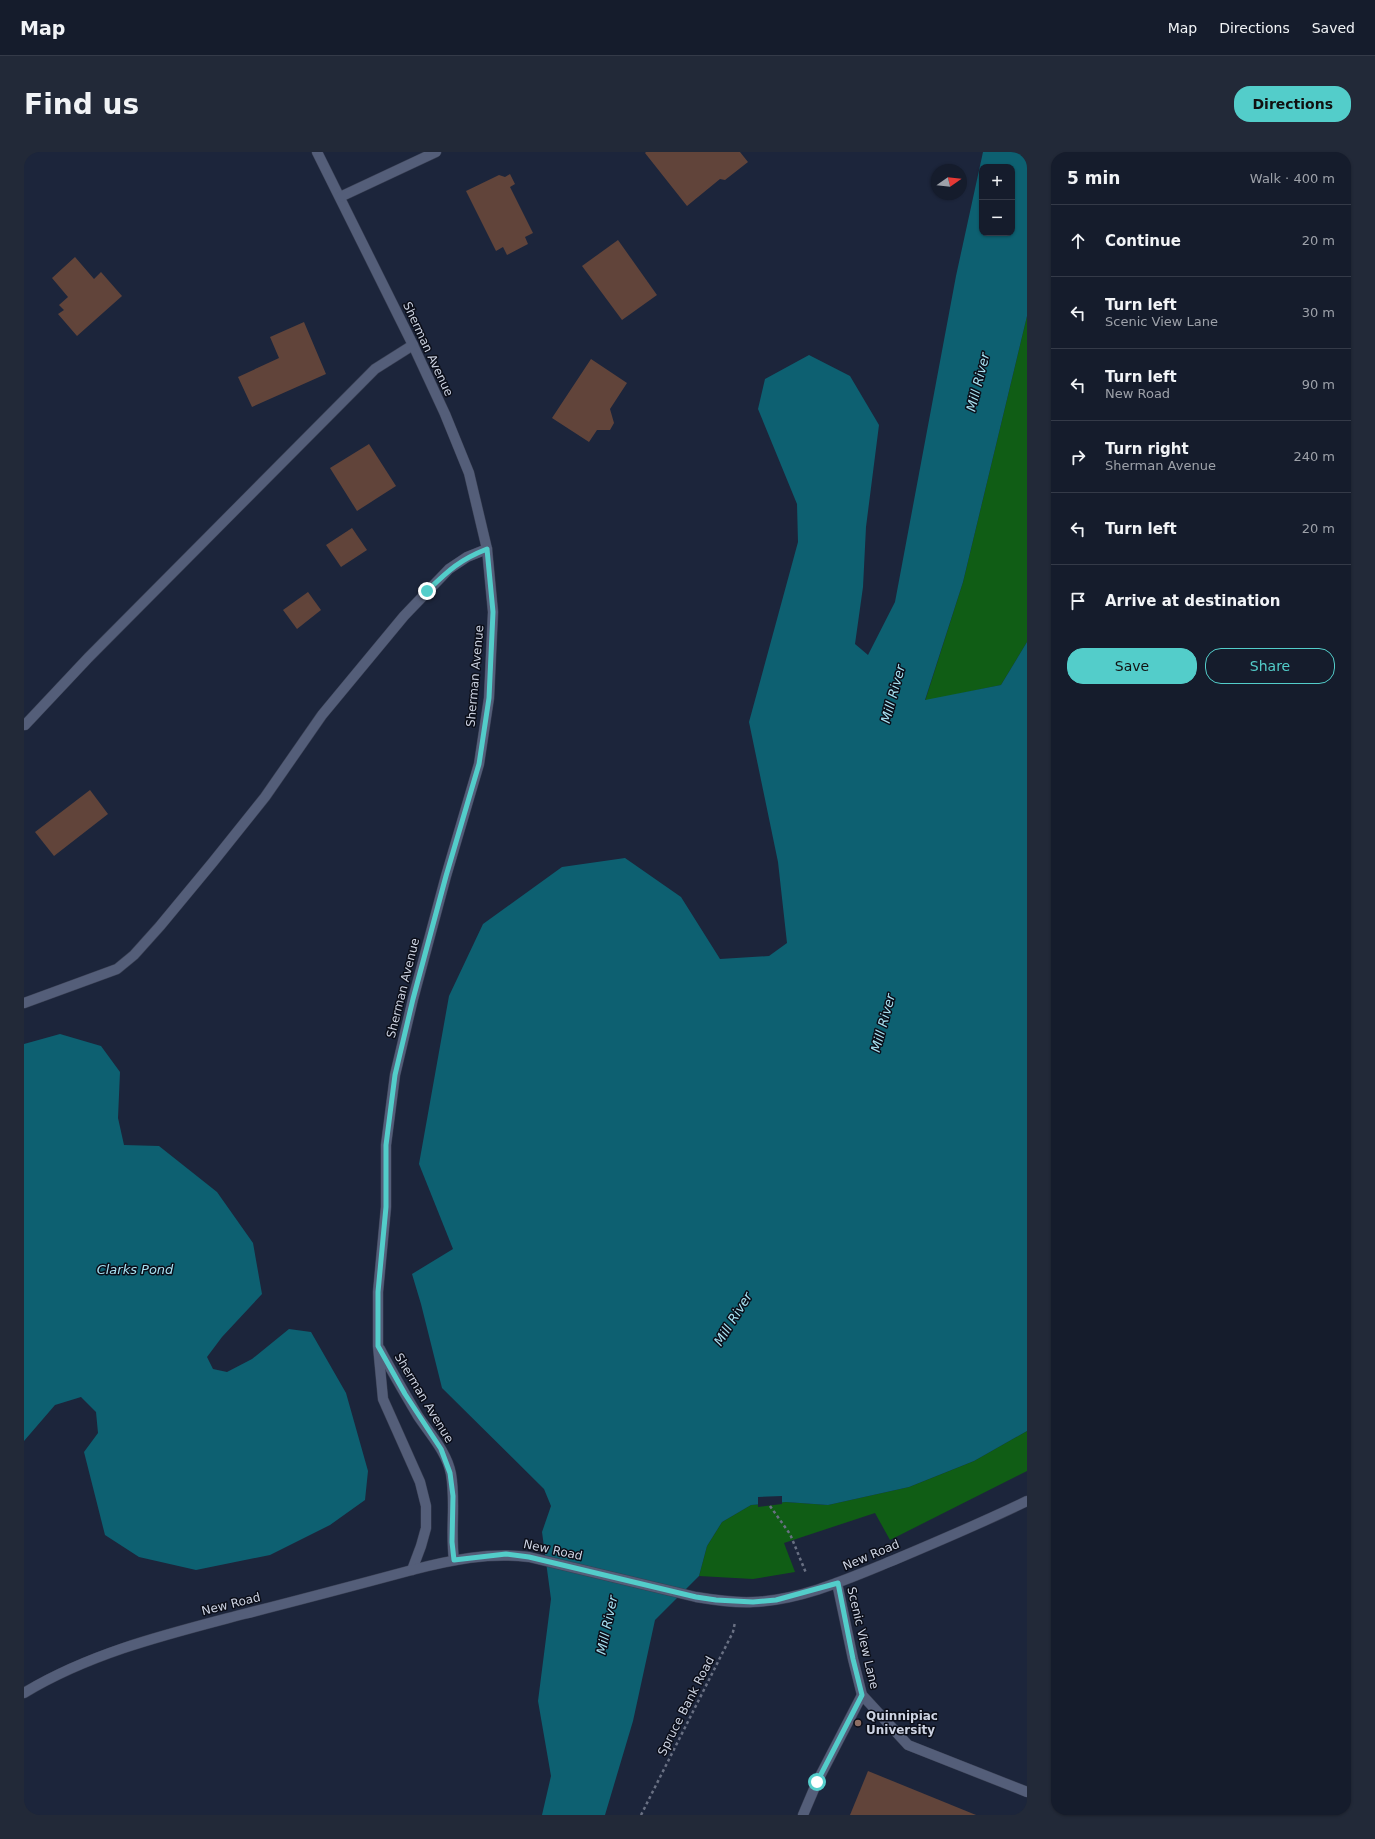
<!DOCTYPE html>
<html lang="en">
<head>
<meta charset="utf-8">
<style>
  :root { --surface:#151c2c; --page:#222938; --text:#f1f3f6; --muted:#9da1a9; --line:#343a48; --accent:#53cdca }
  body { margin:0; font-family:"DejaVu Sans",sans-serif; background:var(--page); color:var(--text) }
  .controls { position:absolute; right:12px; top:12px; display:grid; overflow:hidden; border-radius:8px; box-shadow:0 1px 3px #0004 }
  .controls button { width:36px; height:36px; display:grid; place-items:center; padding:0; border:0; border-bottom:1px solid var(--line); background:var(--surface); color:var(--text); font:20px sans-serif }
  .compass { position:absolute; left:907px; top:12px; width:36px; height:36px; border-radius:50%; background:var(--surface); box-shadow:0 1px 3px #0004; rotate:76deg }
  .stop { position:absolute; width:12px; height:12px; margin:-9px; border:3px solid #53cdca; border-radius:50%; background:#fff }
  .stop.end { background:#53cdca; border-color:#fff; box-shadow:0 1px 4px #0008 }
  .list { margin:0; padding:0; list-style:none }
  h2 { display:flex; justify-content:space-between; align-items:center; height:52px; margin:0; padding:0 16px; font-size:17px }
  h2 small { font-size:13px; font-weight:400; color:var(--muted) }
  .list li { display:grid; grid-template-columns:26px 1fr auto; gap:12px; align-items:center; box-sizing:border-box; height:72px; padding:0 16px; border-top:1px solid var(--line) }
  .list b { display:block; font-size:15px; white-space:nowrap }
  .list p { margin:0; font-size:13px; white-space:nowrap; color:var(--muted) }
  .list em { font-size:13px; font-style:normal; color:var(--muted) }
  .actions { display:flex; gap:8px; padding:12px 16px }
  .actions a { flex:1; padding:9px 0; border:1px solid var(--accent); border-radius:16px; text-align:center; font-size:14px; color:var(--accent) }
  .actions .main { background:var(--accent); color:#111 }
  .icon { flex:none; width:22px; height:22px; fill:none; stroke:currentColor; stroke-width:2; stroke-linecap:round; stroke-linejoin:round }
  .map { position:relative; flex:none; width:1003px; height:1663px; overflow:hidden; border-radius:16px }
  header { display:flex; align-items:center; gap:24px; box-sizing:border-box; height:56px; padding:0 20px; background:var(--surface); border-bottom:1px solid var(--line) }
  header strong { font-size:19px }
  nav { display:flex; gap:22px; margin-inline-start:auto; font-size:14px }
  .intro { display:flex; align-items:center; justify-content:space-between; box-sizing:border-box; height:96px; padding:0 24px }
  h1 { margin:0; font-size:28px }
  .button { padding:10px 18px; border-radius:16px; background:var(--accent); color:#111; font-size:14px; font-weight:700 }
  main { display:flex; gap:24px; padding:0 24px }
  aside { flex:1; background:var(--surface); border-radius:16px; box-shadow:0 1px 3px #0004 }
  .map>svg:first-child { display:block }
  .forest { fill:#105d15 }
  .water { fill:#0d6071; fill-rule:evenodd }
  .pier { fill:#1c253b }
  .building { fill:#61443a }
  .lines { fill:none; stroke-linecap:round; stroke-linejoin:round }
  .service-casing { stroke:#3a4054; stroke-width:11 }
  .minor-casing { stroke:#3a4054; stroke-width:11 }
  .path { stroke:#697083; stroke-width:2.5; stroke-dasharray:3 3; stroke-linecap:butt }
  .service { stroke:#545e79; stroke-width:10 }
  .minor { stroke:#545e79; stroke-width:10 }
  .route { stroke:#53cdca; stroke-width:5 }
  .education-dot { fill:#8d6e63; stroke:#0b0e19; stroke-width:1.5 }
  .labels { text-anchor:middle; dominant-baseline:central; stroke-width:3; stroke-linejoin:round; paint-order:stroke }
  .street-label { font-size:12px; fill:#cdd3e2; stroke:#0b0e19 }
  .poi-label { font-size:12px; font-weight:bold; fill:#cdd3e2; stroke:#0b0e19; text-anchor:start }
  .water-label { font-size:13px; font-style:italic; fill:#a8e2f2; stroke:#0b0e19 }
</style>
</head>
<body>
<header>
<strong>Map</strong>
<nav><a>Map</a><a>Directions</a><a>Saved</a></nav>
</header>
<div class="intro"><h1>Find us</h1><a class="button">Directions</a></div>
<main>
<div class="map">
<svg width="1003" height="1663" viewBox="0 0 1003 1663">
  <rect width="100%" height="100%" fill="#1c253b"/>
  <g class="forest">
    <path d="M1003,164V490L977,533L901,549L939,430Z"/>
    <path d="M1003,1279V1319L866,1388L851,1361L760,1391L771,1420L729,1427L675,1424L683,1394L698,1370L727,1353L762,1350L804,1353L885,1335L950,1309Z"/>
  </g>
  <g class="water">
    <path d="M959,0H1003V164L939,430L901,548L977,533L1003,490V1279L950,1309L885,1335L804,1353L762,1350L727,1353L698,1370L683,1394L675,1424L631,1468L609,1569L581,1663H518L527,1624L514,1549L527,1447L518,1380L527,1354L520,1337L418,1236L397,1152L388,1122L429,1097L395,1012L425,844L459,772L538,715L601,706L657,745L696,807L745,804L763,791L754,710L725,570L774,390L773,352L734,257L741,227L785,203L826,224L855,273L842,375L839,435L831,492L844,503L871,450L932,124ZM958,15H988V81H958Z"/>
    <path d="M36,882L77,894L96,920L94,966L100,993L135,994L193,1040L229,1091L238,1142L198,1185L183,1205L189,1217L203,1220L228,1207L265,1177L287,1180L322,1241L344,1319L341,1348L306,1373L246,1403L172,1418L115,1405L81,1383L60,1300L74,1281L72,1260L57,1245L31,1253L0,1289V892Z"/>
  </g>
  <path class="pier" d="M758,1344V1352L734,1355V1345Z"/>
  <g class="building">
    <path d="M622,0H716L724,10L701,28L696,27L663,54L621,1Z"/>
    <path d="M486,22L491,32L486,35L509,81L501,85L504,92L483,103L479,95L472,99L442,39L475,23L481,25Z"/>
    <path d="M594,88L633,143L598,168L558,114Z"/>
    <path d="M51,105L70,127L77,120L98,144L53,184L34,162L40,158L35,153L44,145L28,126Z"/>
    <path d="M280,170L302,222L228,255L214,225L255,206L246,185Z"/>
    <path d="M567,207L603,231L586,257L590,271L586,278H573L565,290L528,266Z"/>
    <path d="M345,292L372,334L333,359L306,316Z"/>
    <path d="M328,376L343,398L317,415L302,393Z"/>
    <path d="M284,440L297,458L273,477L259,458Z"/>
    <path d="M66,638L84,662L30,704L11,680Z"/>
    <path d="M844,1619L952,1663H826Z"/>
  </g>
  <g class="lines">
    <g class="service-casing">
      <g id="service">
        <path d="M1,573L64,506L351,217L389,193"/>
        <path d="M0,851L93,817L110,803L136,774L189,710L241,645L298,563L380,464L425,417L443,405L463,397"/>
        <path d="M813,1431L829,1507L838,1543L884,1593L1003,1640"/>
        <path d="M779,1663L793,1630L838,1543"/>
      </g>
    </g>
    <g class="minor-casing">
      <g id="minor">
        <path d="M293,0L389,193L421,262L445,321L463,397L469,460L465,546L455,612L422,724L389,847L371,923L362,993V1055L354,1140V1194L359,1247L396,1330L402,1354V1376L397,1394L388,1418"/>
        <path d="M316,45L412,0"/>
        <path d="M356,1197C368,1220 381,1242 394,1264C406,1282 423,1300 427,1322C432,1351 426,1379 430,1408"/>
        <path d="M0,1541C68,1500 144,1482 220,1462C276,1448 332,1433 388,1418C427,1408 465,1400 505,1405L672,1445C690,1448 710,1451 729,1450C778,1448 826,1426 870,1408C915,1389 960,1370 1003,1349"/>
      </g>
    </g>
    <g class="path">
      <path d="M746,1354L766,1382L782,1421"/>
      <path d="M617,1663L709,1480L711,1470"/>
    </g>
    <use href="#service" class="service"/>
    <use href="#minor" class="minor"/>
  </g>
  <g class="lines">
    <path class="route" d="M403,439C424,419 435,408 463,397L469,460L465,546L455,612L422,724L389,847L371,923L362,993V1055L354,1140V1194L381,1242L417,1297L426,1321L429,1344L428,1390L430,1408L482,1402L505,1405L672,1445L692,1448L729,1450L752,1448L814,1431L829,1507L838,1543L793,1630"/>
  </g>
  <circle class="education-dot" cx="834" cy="1571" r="4"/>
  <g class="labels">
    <g class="street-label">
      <text transform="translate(404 197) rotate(65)">Sherman Avenue</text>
      <text transform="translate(451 524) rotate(-85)">Sherman Avenue</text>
      <text transform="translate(379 836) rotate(-76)">Sherman Avenue</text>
      <text transform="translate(400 1246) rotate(59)">Sherman Avenue</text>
      <text transform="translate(529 1398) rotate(12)">New Road</text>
      <text transform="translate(847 1403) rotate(-23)">New Road</text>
      <text transform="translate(207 1452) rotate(-14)">New Road</text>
      <text transform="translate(839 1486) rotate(77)">Scenic View Lane</text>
      <text transform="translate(662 1554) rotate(-63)">Spruce Bank Road</text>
    </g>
    <g class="poi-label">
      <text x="842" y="1564">Quinnipiac<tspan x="842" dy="14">University</tspan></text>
    </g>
    <g class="water-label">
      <text transform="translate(954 230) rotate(-76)">Mill River</text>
      <text transform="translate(869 542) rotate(-75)">Mill River</text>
      <text transform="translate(859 871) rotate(-75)">Mill River</text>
      <text x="111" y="1117">Clarks Pond</text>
      <text transform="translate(709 1167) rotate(-58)">Mill River</text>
      <text transform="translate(583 1473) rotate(-78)">Mill River</text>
    </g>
  </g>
</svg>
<div class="controls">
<button>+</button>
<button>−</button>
</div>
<svg class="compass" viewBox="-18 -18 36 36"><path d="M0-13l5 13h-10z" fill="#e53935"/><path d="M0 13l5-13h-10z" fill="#9da1a9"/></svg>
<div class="stop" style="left:793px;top:1630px"></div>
<div class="stop end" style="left:403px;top:439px"></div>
</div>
<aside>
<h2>5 min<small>Walk · 400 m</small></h2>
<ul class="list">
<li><svg class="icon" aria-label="ahead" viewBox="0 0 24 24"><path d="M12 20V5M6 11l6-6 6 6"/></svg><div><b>Continue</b></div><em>20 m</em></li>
<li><svg class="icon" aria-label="left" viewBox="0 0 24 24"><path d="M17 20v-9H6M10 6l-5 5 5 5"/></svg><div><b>Turn left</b><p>Scenic View Lane</p></div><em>30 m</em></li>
<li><svg class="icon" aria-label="left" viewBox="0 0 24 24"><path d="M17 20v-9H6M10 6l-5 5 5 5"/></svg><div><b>Turn left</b><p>New Road</p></div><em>90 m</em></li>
<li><svg class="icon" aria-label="right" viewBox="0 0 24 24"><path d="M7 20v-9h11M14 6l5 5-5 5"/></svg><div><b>Turn right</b><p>Sherman Avenue</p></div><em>240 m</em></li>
<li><svg class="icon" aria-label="left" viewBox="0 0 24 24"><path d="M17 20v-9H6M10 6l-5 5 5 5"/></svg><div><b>Turn left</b></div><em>20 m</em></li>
<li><svg class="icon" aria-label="arrive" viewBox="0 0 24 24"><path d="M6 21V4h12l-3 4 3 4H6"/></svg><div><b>Arrive at destination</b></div></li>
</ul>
<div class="actions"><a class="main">Save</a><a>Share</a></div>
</aside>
</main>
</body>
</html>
